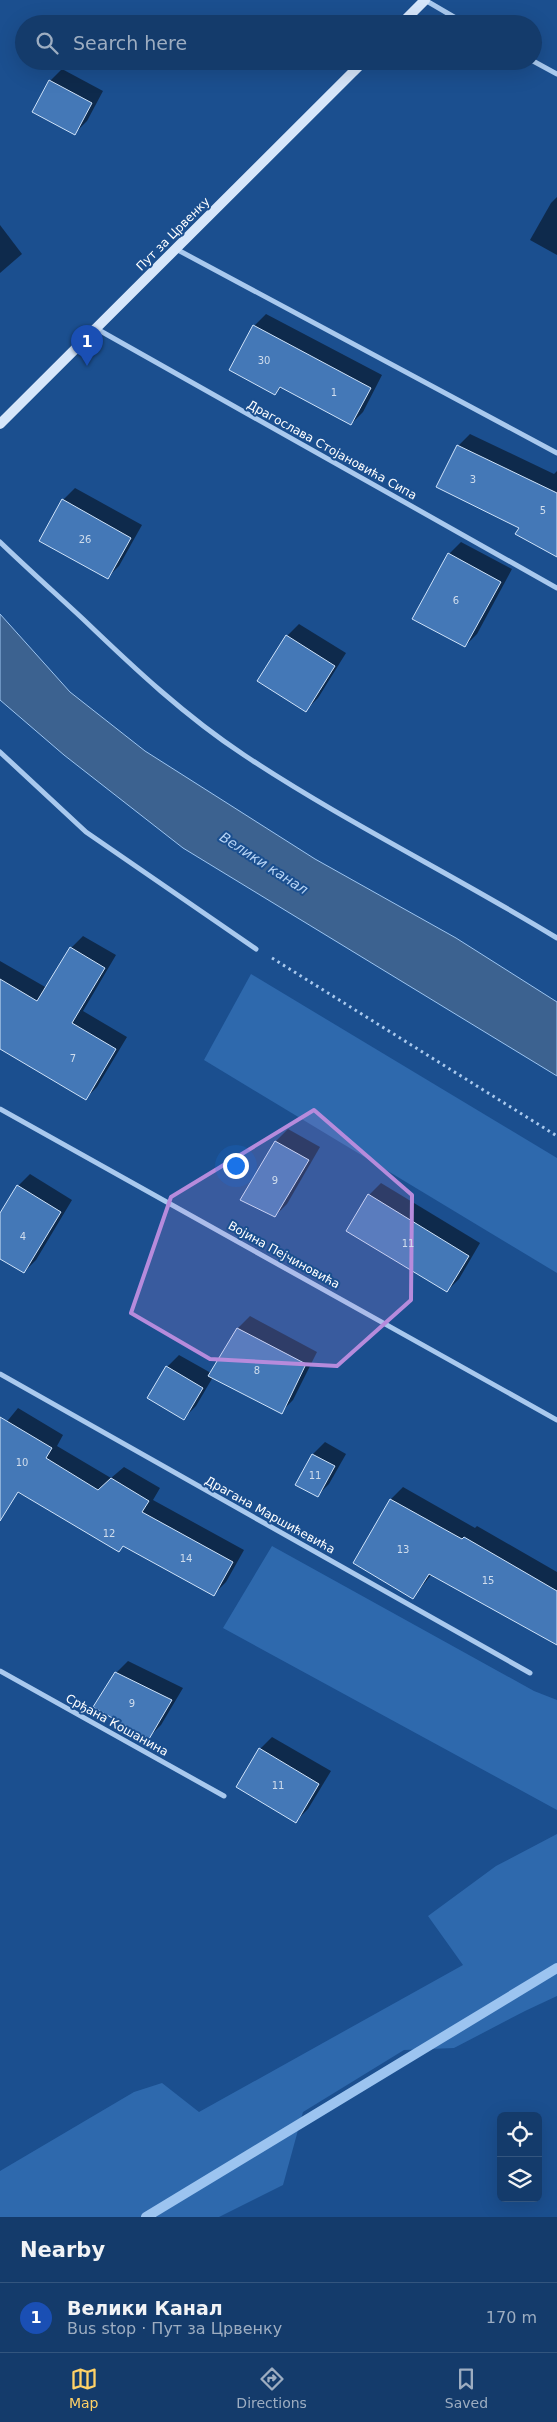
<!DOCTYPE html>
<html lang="en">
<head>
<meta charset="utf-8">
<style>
  :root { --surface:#143b6b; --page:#214673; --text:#f1f3f6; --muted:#9dadc1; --line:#33557e; --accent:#ffd166 }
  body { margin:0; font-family:"DejaVu Sans",sans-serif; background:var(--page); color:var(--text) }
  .controls { position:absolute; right:15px; bottom:15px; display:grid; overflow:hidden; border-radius:8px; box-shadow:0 5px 20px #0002 }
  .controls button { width:45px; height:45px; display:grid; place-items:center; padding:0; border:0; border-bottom:1px solid var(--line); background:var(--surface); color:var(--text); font:25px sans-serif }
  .you { position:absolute; left:235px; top:1165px; width:18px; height:18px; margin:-12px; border:4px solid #fff; border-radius:50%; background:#1a73e8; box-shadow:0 0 0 8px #1a73e833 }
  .badge { display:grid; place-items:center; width:32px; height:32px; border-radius:50%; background:var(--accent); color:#fff; font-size:16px; font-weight:700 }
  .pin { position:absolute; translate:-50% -41px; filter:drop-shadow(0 1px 2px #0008) }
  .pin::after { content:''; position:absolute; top:26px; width:18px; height:15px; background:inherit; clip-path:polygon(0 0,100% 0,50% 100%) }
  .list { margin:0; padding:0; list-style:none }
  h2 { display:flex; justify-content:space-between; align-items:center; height:65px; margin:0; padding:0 20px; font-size:21px }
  h2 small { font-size:16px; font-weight:400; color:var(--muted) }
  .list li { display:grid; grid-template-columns:32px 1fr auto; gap:15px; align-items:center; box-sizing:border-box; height:70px; padding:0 20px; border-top:1px solid var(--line) }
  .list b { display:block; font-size:19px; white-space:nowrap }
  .list p { margin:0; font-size:16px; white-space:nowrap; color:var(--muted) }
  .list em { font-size:16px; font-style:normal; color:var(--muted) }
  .icon { flex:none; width:28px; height:28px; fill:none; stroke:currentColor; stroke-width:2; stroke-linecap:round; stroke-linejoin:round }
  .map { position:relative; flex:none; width:557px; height:2217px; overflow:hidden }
  .search { position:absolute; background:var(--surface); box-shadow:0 5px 20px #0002; left:15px; right:15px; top:15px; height:55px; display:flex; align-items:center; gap:12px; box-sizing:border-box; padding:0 18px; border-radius:28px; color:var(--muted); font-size:19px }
  .sheet { height:135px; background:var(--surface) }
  nav { display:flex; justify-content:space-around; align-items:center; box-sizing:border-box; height:70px; border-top:1px solid var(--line); background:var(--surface); font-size:14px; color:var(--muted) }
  nav a { display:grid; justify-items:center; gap:2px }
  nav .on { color:var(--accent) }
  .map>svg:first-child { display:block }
  .green { fill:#2e69ad }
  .water { fill:#3c6290; stroke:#9cc4f0 }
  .shadow { fill:#0007 }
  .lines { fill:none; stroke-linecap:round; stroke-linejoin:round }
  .stream { stroke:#9cc4f0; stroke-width:10 }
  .building { fill:#4478b7; stroke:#cfe3fa }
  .path { stroke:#a9c9ee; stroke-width:3; stroke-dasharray:2.5 4; stroke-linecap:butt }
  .street { stroke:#a9c9ee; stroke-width:5 }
  .secondary { stroke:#d6e6fa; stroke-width:10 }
  .marked { fill:#b68bdc; fill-opacity:0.2; stroke:#b68bdc; stroke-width:4; stroke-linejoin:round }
  .labels { text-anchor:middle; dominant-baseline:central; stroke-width:4; stroke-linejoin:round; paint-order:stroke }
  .number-label { font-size:10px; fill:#d0dded }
  .street-label { font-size:12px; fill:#fff; stroke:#1b4f8f }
  .water-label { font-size:14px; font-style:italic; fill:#b5d3f5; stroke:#1b4f8f }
</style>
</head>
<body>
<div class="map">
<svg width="557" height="2217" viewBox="0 0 557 2217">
  <rect width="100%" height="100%" fill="#1b4f8f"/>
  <g class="green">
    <path d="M251,974L557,1158V1273L204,1060Z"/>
    <path d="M272,1546L534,1691L557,1700V1810L223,1628Z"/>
    <path d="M557,1834V1996L525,2011L454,2048L404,2050L303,2112L283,2185L219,2217H0V2171L134,2092L162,2083L199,2112L463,1965L428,1916L496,1866Z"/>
  </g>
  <path class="water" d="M0,614L70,692L145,751L315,859L456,938L557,1002V1076L183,848L64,755L0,700Z"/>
  <g class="shadow">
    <path d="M62,69L103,91L87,121L75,133L50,81Z"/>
    <path d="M557,197V255L530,240L551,203Z"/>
    <path d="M0,225L22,254L0,273Z"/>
    <path d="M266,314L382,375L363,412L351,424L282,387L275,394L254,326Z"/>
    <path d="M470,434L554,474L557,471V556L520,527L458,446Z"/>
    <path d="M75,488L142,525L119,566L107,578L63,500Z"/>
    <path d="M461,542L512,569L477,634L465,646L449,554Z"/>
    <path d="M299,624L346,653L318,698L306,710L287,636Z"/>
    <path d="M83,936L116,955L83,1011L127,1037L97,1087L85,1099L0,1047V961L47,988L71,948Z"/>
    <path d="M288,1129L320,1147L287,1204L275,1216L242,1199L276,1141Z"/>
    <path d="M30,1174L72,1200L36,1260L24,1272L0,1258V1216L18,1186Z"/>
    <path d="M381,1183L480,1243L459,1279L447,1291L369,1195Z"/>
    <path d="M250,1316L317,1352L293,1400L281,1412L213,1377L196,1406L184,1418L167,1367L179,1355L211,1373L238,1328Z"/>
    <path d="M18,1408L63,1435L57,1446L111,1478L124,1467L160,1488L153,1500L244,1550L226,1582L214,1594L124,1545L0,1484V1430Z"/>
    <path d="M325,1442L346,1454L329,1484L317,1496L297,1484L313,1454Z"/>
    <path d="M403,1487L475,1528L477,1526L557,1572V1644L432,1574L413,1597L354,1563L391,1499Z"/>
    <path d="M128,1661L183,1688L161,1725L149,1737L95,1706L116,1673Z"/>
    <path d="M272,1737L331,1771L308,1809L296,1821L260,1749Z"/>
  </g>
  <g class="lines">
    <path class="stream" d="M146,2217L557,1968"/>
  </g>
  <g class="building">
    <path d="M49,80L92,103L75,135L32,112Z"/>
    <path d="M253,325L371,388L351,425L280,387L275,395L229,370Z"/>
    <path d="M457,445L557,493V557L515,534L519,528L436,487Z"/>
    <path d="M62,499L131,538L108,579L39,541Z"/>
    <path d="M448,553L501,582L465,647L412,619Z"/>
    <path d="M286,635L335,666L306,712L257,681Z"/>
    <path d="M70,947L105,968L72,1023L116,1049L86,1100L0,1049V979L37,1001Z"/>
    <path d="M275,1141L309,1160L275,1217L240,1200Z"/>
    <path d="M17,1185L61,1212L24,1273L0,1259V1213Z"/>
    <path d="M368,1194L469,1256L447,1292L346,1231Z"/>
    <path d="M237,1328L306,1364L282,1414L208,1376Z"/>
    <path d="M166,1366L203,1388L184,1420L147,1398Z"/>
    <path d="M0,1417L52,1448L46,1458L98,1490L111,1478L149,1501L142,1512L233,1562L214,1596L123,1546L119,1552L18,1492L0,1521Z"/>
    <path d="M312,1454L335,1466L318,1497L295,1485Z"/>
    <path d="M390,1499L462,1539L464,1537L557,1591V1645L429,1574L413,1599L353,1563Z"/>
    <path d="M115,1672L172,1700L149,1739L93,1707Z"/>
    <path d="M259,1748L319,1784L296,1823L236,1787Z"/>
  </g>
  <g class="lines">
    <path class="path" d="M272,958L557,1136"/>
    <g class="street">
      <path d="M425,0L466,24"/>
      <path d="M533,61L557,74"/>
      <path d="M176,249L557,453"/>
      <path d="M97,329L557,588"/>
      <path d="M0,542C27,568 55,593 83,619C134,668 185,716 244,755C345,822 454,875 557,938"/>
      <path d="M0,752L86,832L256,949"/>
      <path d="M0,1109L557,1420"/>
      <path d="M0,1374L530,1673"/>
      <path d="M0,1671L224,1796"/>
    </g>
    <g class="secondary">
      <path d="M401,24L425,0"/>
      <path d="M0,424L364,61"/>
    </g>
  </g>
  <path class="marked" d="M314,1110L412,1195L411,1300L337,1366L210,1359L131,1313L171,1197Z"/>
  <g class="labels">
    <g class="number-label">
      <text x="264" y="360">30</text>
      <text x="334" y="392">1</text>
      <text x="473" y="479">3</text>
      <text x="543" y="510">5</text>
      <text x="85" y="539">26</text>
      <text x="456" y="600">6</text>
      <text x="73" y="1058">7</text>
      <text x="275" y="1180">9</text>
      <text x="23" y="1236">4</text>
      <text x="408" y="1243">11</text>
      <text x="257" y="1370">8</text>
      <text x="22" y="1462">10</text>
      <text x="315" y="1475">11</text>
      <text x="109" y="1533">12</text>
      <text x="403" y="1549">13</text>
      <text x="186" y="1558">14</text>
      <text x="488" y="1580">15</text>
      <text x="132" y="1703">9</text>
      <text x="278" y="1785">11</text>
    </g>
    <g class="street-label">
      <text transform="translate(173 234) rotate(-45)">Пут за Црвенку</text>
      <text transform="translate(332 450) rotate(29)">Драгослава Стојановића Сипа</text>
      <text transform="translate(284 1255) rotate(29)">Војина Пејчиновића</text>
      <text transform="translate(270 1515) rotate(29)">Драгана Маршићевића</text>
      <text transform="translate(117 1725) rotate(29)">Срђана Кошанина</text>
    </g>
    <g class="water-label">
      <text transform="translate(264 863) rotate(33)">Велики канал</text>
    </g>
  </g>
</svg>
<div class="controls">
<button><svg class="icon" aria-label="locate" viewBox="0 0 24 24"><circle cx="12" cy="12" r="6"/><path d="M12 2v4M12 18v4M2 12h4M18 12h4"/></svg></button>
<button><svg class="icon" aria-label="layers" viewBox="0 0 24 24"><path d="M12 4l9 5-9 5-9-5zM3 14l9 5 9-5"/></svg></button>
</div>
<div class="you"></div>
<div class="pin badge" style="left:87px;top:366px;background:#1a4fb4">1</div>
<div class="search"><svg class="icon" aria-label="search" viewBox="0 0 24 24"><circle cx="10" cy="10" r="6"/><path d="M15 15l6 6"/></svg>Search here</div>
</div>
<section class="sheet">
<h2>Nearby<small></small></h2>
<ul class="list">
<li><span class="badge" style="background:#1a4fb4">1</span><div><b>Велики Канал</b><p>Bus stop · Пут за Црвенку</p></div><em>170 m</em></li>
</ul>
</section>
<nav>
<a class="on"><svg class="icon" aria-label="map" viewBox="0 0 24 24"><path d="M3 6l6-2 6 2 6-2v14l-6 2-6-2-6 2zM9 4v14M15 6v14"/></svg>Map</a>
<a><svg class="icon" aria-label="directions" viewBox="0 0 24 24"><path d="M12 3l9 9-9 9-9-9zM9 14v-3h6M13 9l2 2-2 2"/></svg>Directions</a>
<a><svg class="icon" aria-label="saved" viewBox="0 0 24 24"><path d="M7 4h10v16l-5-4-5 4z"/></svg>Saved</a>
</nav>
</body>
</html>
